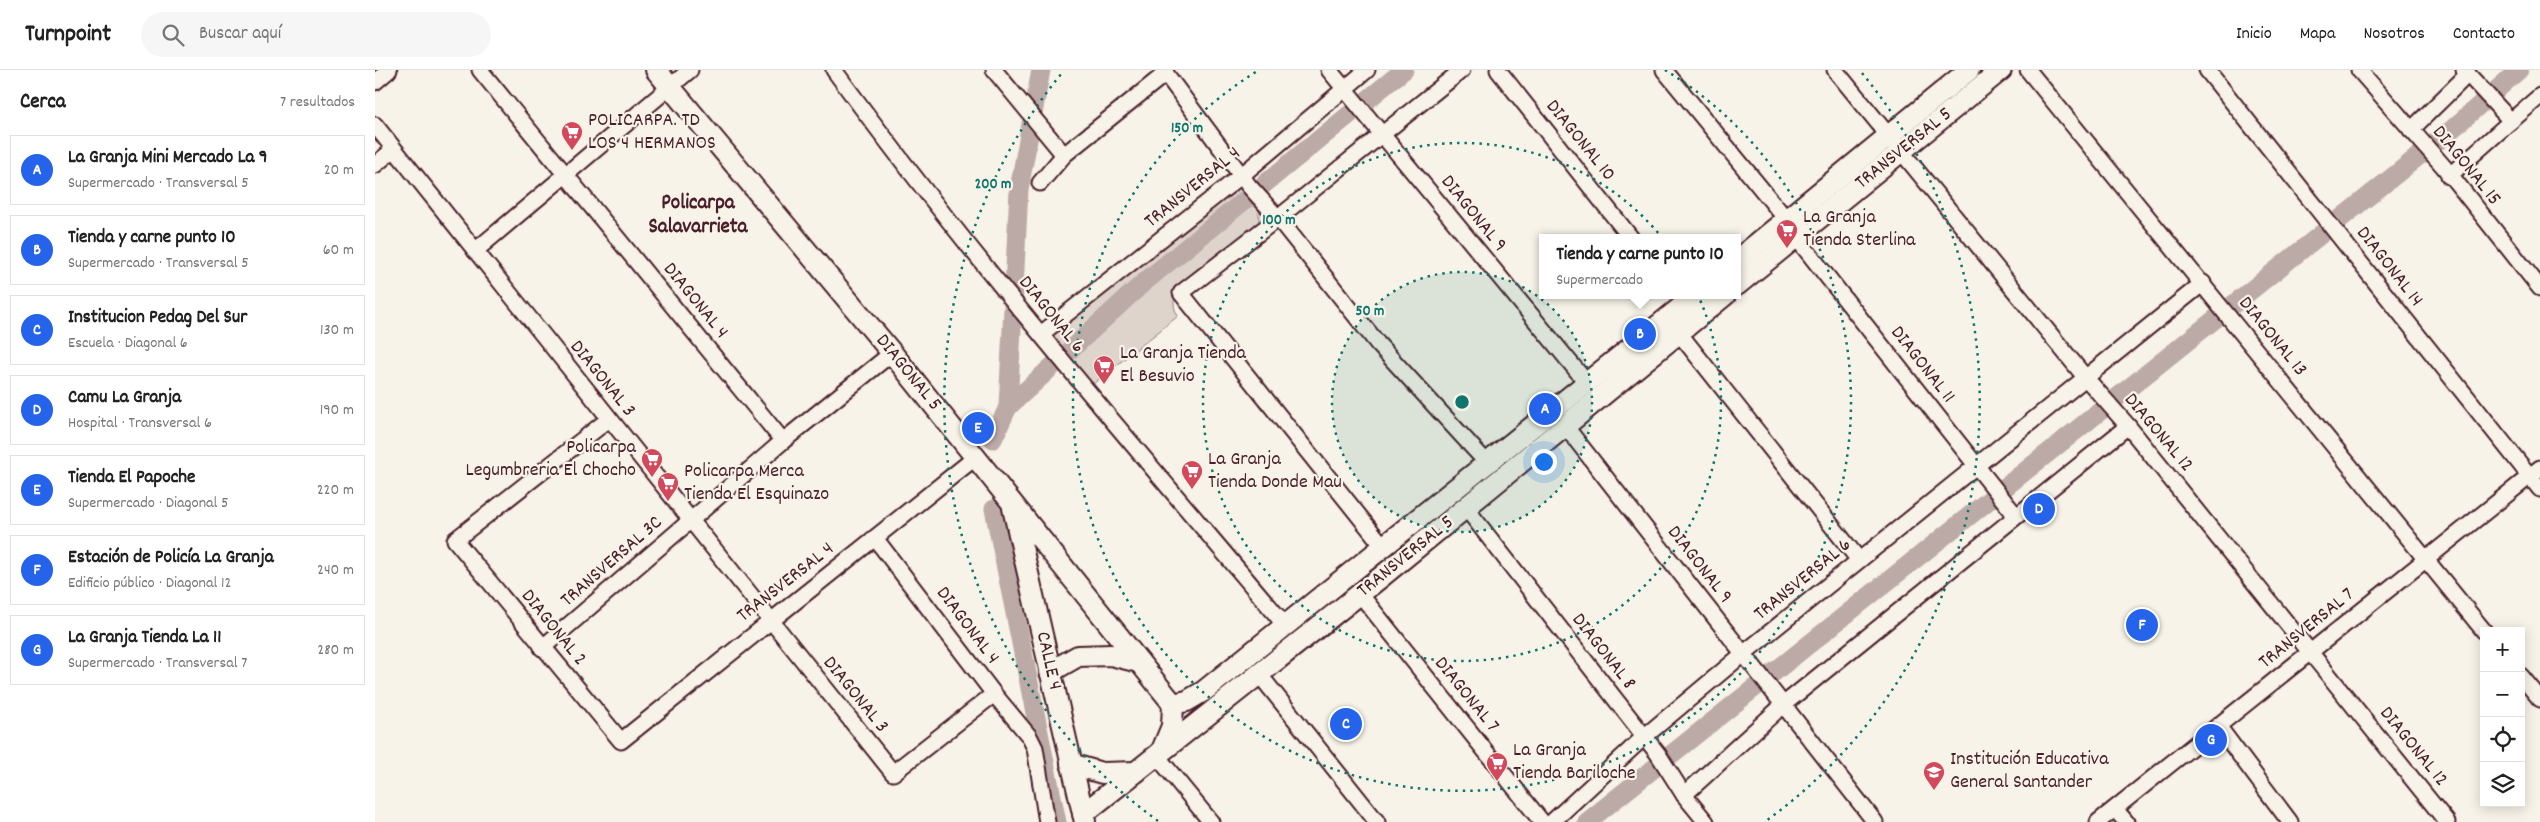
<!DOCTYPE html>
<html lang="es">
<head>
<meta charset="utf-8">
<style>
  :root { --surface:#fff; --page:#f6f6f6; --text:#222; --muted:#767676; --line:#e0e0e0; --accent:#2563eb }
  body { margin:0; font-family:Dekko,sans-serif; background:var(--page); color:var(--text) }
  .controls { position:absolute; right:15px; bottom:15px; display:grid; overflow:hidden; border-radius:0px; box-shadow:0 2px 12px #0003 }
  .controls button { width:45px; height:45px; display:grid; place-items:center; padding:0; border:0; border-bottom:1px solid var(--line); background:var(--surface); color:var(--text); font:25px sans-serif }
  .you { position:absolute; left:1168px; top:391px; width:18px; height:18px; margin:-12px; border:4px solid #fff; border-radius:50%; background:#1a73e8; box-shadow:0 0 0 8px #1a73e833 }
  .badge { display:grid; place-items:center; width:32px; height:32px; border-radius:50%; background:var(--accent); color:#fff; font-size:16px; font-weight:700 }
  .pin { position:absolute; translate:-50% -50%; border:2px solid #fff; box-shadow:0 1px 5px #0006 }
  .popup { position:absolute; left:1164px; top:164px; width:202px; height:65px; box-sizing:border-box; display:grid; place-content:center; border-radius:0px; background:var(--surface); filter:drop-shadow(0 1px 4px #0005); font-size:16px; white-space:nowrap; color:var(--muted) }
  .popup b { font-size:19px; color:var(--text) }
  .popup::after { content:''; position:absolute; left:50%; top:100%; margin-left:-10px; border:10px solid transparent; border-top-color:var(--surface) }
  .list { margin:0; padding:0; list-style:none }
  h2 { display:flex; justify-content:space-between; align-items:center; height:65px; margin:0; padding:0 20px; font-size:21px }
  h2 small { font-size:16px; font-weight:400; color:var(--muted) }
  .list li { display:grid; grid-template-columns:32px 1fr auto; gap:15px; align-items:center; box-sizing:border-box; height:70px; margin:0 10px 10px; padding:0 10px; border:1px solid var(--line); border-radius:0px }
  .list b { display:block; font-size:19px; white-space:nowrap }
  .list p { margin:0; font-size:16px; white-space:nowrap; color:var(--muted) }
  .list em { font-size:16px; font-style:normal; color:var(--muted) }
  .icon { flex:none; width:28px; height:28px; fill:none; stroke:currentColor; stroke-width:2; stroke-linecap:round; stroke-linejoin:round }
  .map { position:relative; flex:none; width:2165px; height:752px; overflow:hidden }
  header { display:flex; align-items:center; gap:30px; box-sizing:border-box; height:70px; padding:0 25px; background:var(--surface); border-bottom:1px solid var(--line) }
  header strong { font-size:24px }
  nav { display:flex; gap:28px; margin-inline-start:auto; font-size:18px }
  .search { width:350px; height:45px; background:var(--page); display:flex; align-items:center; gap:12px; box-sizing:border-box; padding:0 18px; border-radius:28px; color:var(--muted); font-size:19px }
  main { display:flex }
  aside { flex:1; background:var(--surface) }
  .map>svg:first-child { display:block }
  .green { fill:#ded4cc; stroke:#947a7c }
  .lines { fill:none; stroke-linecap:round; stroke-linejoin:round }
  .canal { stroke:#bcaaa7; stroke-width:19 }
  .street-casing { stroke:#4a1f2b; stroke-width:19 }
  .secondary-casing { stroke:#4a1f2b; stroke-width:24 }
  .street { stroke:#f7f3e8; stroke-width:15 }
  .secondary { stroke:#f7f3e8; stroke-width:20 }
  .ring { fill:none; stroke:#0f766e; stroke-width:2.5; stroke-dasharray:2.5 5 }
  .labels { text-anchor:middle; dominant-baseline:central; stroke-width:4.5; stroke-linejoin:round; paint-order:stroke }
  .poi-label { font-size:20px; fill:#4a1f2b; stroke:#f7f3e8; text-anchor:start }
  .street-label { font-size:20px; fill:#4a1f2b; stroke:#f7f3e8 }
  .neighbourhood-label { font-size:21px; font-weight:bold; fill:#4a1f2b; stroke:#f7f3e8 }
  .centre { fill:#0f766e; stroke:#f7f3e8; stroke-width:2.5 }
  .ring-label { font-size:15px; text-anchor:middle; font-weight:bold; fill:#0f766e; stroke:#f7f3e8; stroke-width:4.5; stroke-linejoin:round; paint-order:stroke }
</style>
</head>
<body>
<header>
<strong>Turnpoint</strong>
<div class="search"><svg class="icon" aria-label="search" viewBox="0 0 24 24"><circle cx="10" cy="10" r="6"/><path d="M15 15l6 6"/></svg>Buscar aquí</div>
<nav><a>Inicio</a><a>Mapa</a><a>Nosotros</a><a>Contacto</a></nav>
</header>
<main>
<aside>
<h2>Cerca<small>7 resultados</small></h2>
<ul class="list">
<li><span class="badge">A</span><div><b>La Granja Mini Mercado La 9</b><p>Supermercado · Transversal 5</p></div><em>20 m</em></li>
<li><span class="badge">B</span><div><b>Tienda y carne punto 10</b><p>Supermercado · Transversal 5</p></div><em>60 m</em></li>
<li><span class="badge">C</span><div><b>Institucion Pedag Del Sur</b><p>Escuela · Diagonal 6</p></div><em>130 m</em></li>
<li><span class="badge">D</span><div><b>Camu La Granja</b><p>Hospital · Transversal 6</p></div><em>190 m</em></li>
<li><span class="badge">E</span><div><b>Tienda El Papoche</b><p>Supermercado · Diagonal 5</p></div><em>220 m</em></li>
<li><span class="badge">F</span><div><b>Estación de Policía La Granja</b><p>Edificio público · Diagonal 12</p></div><em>240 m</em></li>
<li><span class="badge">G</span><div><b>La Granja Tienda La 11</b><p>Supermercado · Transversal 7</p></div><em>280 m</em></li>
</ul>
</aside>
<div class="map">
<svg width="2165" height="752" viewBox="0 0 2165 752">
  <rect width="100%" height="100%" fill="#f7f3e8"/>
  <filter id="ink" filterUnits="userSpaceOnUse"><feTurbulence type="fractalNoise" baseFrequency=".02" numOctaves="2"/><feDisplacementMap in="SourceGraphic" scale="10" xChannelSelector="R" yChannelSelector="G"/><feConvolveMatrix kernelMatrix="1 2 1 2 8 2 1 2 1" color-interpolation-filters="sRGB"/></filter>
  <g filter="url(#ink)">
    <path class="green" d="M856,115L872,119L884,135V152L805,215C799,225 796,235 803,246L718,314L676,264Z"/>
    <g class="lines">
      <g class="canal">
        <path d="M633,337L767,214L1029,0"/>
        <path d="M618,369L633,337L644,119L666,0"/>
        <path d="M619,439L682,752"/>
        <path d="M1212,752L2075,61L2144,0"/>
      </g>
      <g class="street-casing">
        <g id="street">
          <path d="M105,0L408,371"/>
          <path d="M459,0C599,192 756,372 909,554"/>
          <path d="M619,0L689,85"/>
          <path d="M788,0L874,116L903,148L1003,274L1112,393"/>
          <path d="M954,0L1212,313"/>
          <path d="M1123,0L1256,168"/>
          <path d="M1289,0L1411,149"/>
          <path d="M1460,0L1710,307L1753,356L2072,752"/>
          <path d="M1653,0L2109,561"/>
          <path d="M1832,0L2165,419"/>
          <path d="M1984,0L2069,97L2165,218"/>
          <path d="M2089,0L2136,51L2165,26"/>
          <path d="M0,12L14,0"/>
          <path d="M0,55L518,703L619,624"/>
          <path d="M2036,60L2093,4"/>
          <path d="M0,95L19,79"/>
          <path d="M2074,106L2136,51"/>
          <path d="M665,113L689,85L791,3"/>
          <path d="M1421,167L1641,446"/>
          <path d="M100,181L315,0"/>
          <path d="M1304,263L1484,490"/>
          <path d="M666,264L867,105L992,0"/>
          <path d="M234,349L80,470L246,671L601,387"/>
          <path d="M1191,357L1500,752"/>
          <path d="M1091,438L1283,684L1309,725L1331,752"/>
          <path d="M500,468L619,624L654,666L660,678L672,752"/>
          <path d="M1008,476L806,223L903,148L1087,0"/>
          <path d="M985,524L1167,752"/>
          <path d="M167,578L408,371L517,283"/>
          <path d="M884,604L1002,752"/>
          <path d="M2146,606L2165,629"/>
          <path d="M1843,656L1915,752"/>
          <path d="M782,686L836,752"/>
          <path d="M1309,725L1408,635L1753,356"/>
          <path d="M1740,739L1751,752"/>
          <path d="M1177,752L1269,667L1368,584L1828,213"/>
          <path d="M1723,752L2165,398"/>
        </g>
      </g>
      <g class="secondary-casing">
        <g id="secondary">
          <path d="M281,0L517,283L798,634"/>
          <path d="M1362,190L1594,0"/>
          <path d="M1362,215L1626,0"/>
          <path d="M638,438L710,752"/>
          <path d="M675,602L703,586L736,585L764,592"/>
          <path d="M798,634L812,631L829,621L1321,225"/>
          <path d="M787,680L797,656L798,634"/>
          <path d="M696,694L727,703L761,702"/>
          <path d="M708,744L1006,507L1350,225"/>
        </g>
      </g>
      <use href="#street" class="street"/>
      <use href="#secondary" class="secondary"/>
    </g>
  </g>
  <circle cx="1087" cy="332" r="130" fill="#0f766e" fill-opacity=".12"/>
  <g class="ring">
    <circle cx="1087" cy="332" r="130"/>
    <circle cx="1087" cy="332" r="259"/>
    <path d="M1290 0A389 389 0 1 1 884 0"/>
    <path d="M783 751A518 518 0 0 1 687 3M1487 3A518 518 0 0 1 1391 751"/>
  </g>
  <defs>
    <g id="supermarket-pin" transform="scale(1.125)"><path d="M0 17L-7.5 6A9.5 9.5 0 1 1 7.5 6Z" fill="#d1495b" stroke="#f7f3e8"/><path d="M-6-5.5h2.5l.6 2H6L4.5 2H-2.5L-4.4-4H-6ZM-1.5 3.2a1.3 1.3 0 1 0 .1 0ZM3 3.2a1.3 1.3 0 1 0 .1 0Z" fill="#fff"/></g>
    <g id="school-pin" transform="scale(1.125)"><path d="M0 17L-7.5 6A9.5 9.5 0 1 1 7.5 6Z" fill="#d1495b" stroke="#f7f3e8"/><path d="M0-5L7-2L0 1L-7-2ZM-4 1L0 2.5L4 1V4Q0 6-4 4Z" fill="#fff"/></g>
  </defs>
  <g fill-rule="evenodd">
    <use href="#supermarket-pin" x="197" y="62"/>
    <use href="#supermarket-pin" x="1412" y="160"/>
    <use href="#supermarket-pin" x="729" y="296"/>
    <use href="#supermarket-pin" x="277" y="389"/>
    <use href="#supermarket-pin" x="817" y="401"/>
    <use href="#supermarket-pin" x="293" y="413"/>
    <use href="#supermarket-pin" x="1122" y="693"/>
    <use href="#school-pin" x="1559" y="702"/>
  </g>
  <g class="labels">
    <g class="poi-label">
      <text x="213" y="51">POLICARPA. TD<tspan x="213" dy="23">LOS 4 HERMANOS</tspan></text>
      <text x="1428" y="148">La Granja<tspan x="1428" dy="23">Tienda Sterlina</tspan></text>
      <text x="745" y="284">La Granja Tienda<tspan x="745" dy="23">El Besuvio</tspan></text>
      <text x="261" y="378" text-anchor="end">Policarpa<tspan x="261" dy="23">Legumbreria El Chocho</tspan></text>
      <text x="833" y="390">La Granja<tspan x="833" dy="23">Tienda Donde Mau</tspan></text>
      <text x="309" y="402">Policarpa Merca<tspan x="309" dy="23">Tienda El Esquinazo</tspan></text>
      <text x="1138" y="681">La Granja<tspan x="1138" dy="23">Tienda Bariloche</tspan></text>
      <text x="1575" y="690">Institución Educativa<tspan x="1575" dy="23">General Santander</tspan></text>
    </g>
    <g class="street-label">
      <text transform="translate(1205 71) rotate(51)">DIAGONAL 10</text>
      <text transform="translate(1529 79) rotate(-39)">TRANSVERSAL 5</text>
      <text transform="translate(2091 96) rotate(51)">DIAGONAL 15</text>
      <text transform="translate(818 118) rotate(-39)">TRANSVERSAL 4</text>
      <text transform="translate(1098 144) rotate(51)">DIAGONAL 9</text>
      <text transform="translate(2014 197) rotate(52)">DIAGONAL 14</text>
      <text transform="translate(320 231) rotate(51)">DIAGONAL 4</text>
      <text transform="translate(676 245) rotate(51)">DIAGONAL 6</text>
      <text transform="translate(1897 267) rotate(51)">DIAGONAL 13</text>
      <text transform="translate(1547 295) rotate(52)">DIAGONAL 11</text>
      <text transform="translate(533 303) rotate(51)">DIAGONAL 5</text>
      <text transform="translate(227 309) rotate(51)">DIAGONAL 3</text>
      <text transform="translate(1783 363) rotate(50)">DIAGONAL 12</text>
      <text transform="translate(1031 487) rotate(-39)">TRANSVERSAL 5</text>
      <text transform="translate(237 492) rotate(-41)">TRANSVERSAL 3C</text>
      <text transform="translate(1324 495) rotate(52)">DIAGONAL 9</text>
      <text transform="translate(1428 510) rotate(-39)">TRANSVERSAL 6</text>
      <text transform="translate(411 513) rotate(-38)">TRANSVERSAL 4</text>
      <text transform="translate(592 556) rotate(53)">DIAGONAL 4</text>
      <text transform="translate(178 558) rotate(51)">DIAGONAL 2</text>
      <text transform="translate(1932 559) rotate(-39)">TRANSVERSAL 7</text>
      <text transform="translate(1228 582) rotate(52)">DIAGONAL 8</text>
      <text transform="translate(673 591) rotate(77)">CALLE 4</text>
      <text transform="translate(480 625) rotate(51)">DIAGONAL 3</text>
      <text transform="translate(1091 625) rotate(51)">DIAGONAL 7</text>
      <text transform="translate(2038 677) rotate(51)">DIAGONAL 12</text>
    </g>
    <g class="neighbourhood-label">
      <text x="323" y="134">Policarpa<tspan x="323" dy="24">Salavarrieta</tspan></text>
    </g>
  </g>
  <circle cx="1087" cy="332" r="8" class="centre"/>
  <g class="ring-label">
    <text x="812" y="62">150 m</text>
    <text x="618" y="118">200 m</text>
    <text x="904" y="154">100 m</text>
    <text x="995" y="245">50 m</text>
  </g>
</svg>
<div class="controls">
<button>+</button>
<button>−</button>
<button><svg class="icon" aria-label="locate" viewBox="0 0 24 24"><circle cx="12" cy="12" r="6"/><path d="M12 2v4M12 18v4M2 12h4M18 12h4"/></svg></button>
<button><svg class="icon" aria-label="layers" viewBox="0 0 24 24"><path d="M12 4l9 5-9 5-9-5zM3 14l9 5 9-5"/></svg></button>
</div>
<div class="you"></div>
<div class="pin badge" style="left:1170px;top:339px">A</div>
<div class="pin badge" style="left:1265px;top:264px">B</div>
<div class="popup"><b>Tienda y carne punto 10</b>Supermercado</div>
<div class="pin badge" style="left:971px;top:654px">C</div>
<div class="pin badge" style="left:1664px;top:439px">D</div>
<div class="pin badge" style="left:603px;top:358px">E</div>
<div class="pin badge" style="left:1767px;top:555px">F</div>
<div class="pin badge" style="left:1836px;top:670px">G</div>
</div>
</main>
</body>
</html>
